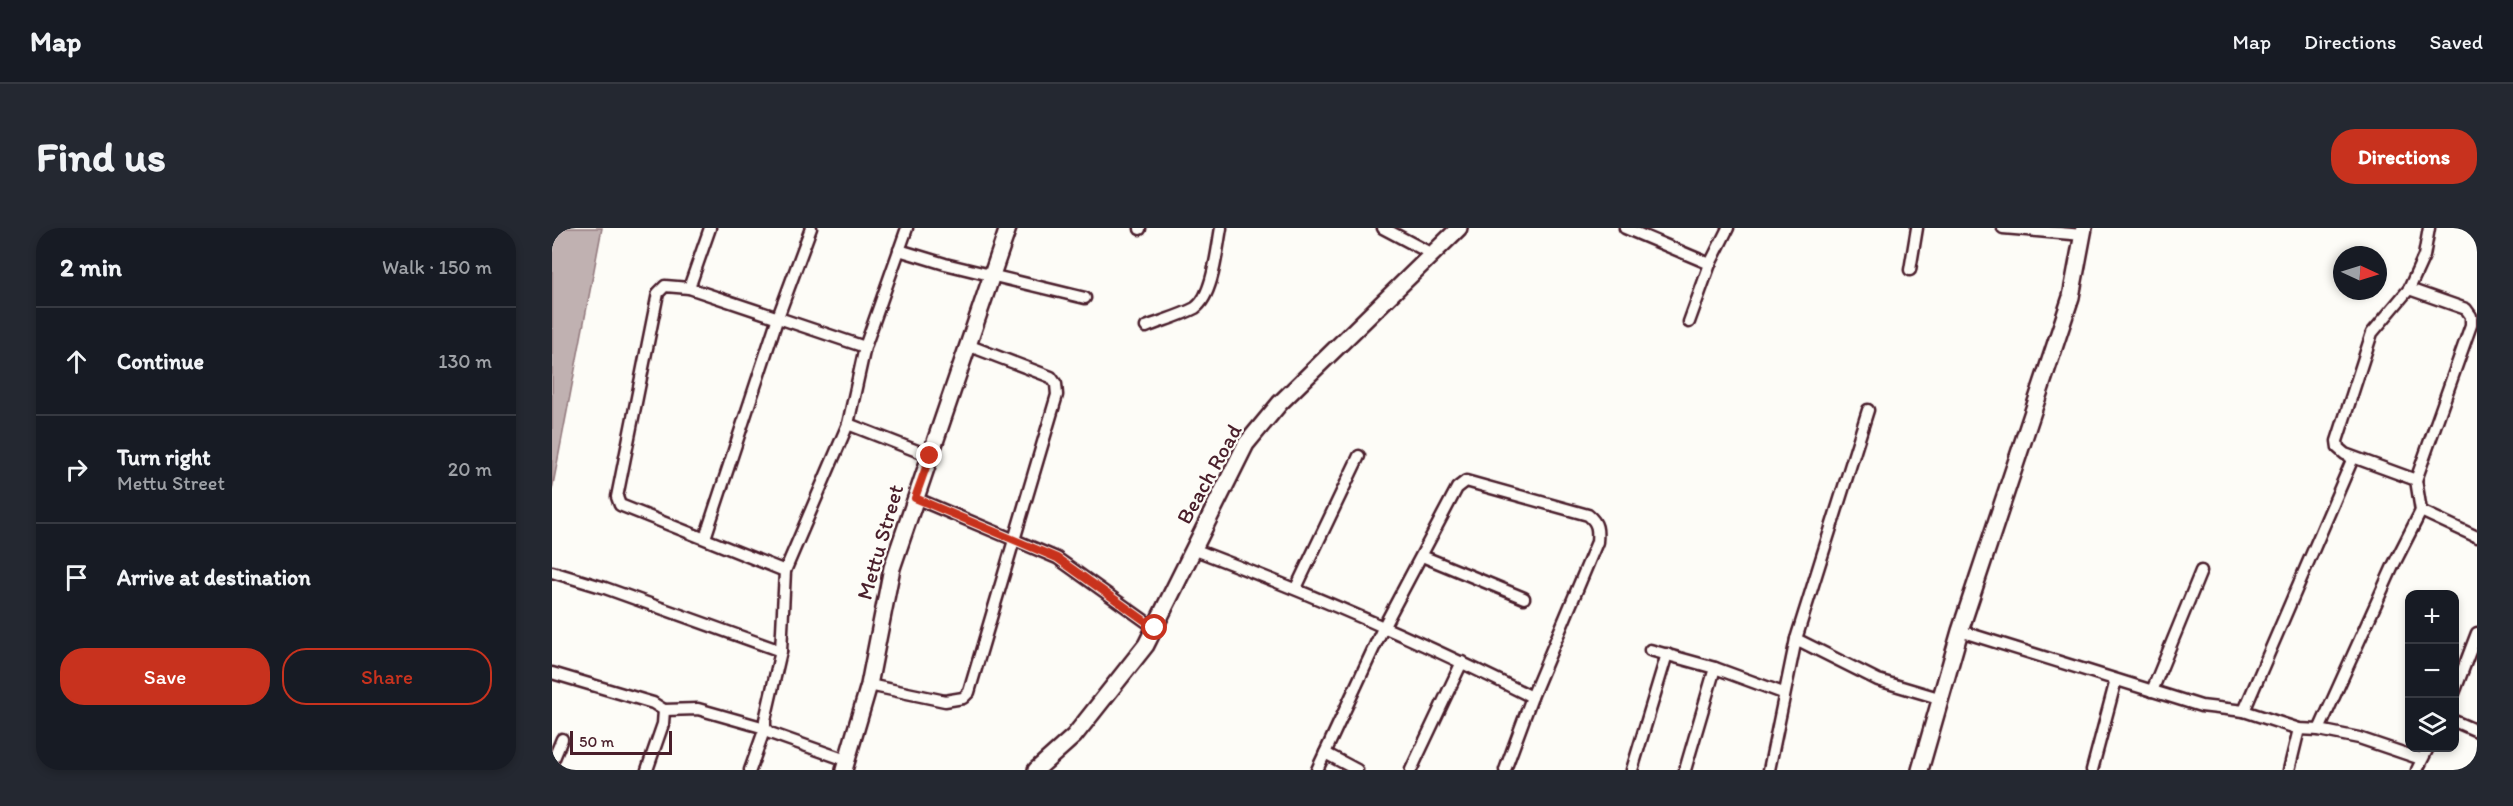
<!DOCTYPE html>
<html lang="en">
<head>
<meta charset="utf-8">
<style>
  :root { --surface:#171b24; --page:#242831; --text:#f1f3f6; --muted:#9ea1a6; --line:#363941; --accent:#c8321e }
  body { margin:0; font-family:Itim,sans-serif; background:var(--page); color:var(--text) }
  .controls { position:absolute; right:18px; bottom:18px; display:grid; overflow:hidden; border-radius:12px; box-shadow:0 3px 9px #0003 }
  .controls button { width:54px; height:54px; display:grid; place-items:center; padding:0; border:0; border-bottom:2px solid var(--line); background:var(--surface); color:var(--text); font:30px sans-serif }
  .compass { position:absolute; left:1781px; top:18px; width:54px; height:54px; border-radius:50%; background:var(--surface); box-shadow:0 3px 9px #0003; rotate:94deg }
  .scale { position:absolute; left:18px; bottom:15px; width:102px; box-sizing:border-box; padding-left:6px; border:3px solid #4a1f2b; border-top:0; font-size:16px; line-height:21px; white-space:nowrap; color:#4a1f2b; -webkit-text-stroke:4px #fdfcf7; paint-order:stroke }
  .stop { position:absolute; width:18px; height:18px; margin:-14px; border:4px solid #c8321e; border-radius:50%; background:#fff }
  .stop.end { background:#c8321e; border-color:#fff; box-shadow:0 2px 6px #0008 }
  .list { margin:0; padding:0; list-style:none }
  h2 { display:flex; justify-content:space-between; align-items:center; height:78px; margin:0; padding:0 24px; font-size:26px }
  h2 small { font-size:20px; font-weight:400; color:var(--muted) }
  .list li { display:grid; grid-template-columns:39px 1fr auto; gap:18px; align-items:center; box-sizing:border-box; height:108px; padding:0 24px; border-top:2px solid var(--line) }
  .list b { display:block; font-size:22px; white-space:nowrap }
  .list p { margin:0; font-size:20px; white-space:nowrap; color:var(--muted) }
  .list em { font-size:20px; font-style:normal; color:var(--muted) }
  .actions { display:flex; gap:12px; padding:18px 24px }
  .actions a { flex:1; padding:14px 0; border:2px solid var(--accent); border-radius:24px; text-align:center; font-size:21px; color:var(--accent) }
  .actions .main { background:var(--accent); color:#fff }
  .icon { flex:none; width:33px; height:33px; fill:none; stroke:currentColor; stroke-width:2; stroke-linecap:round; stroke-linejoin:round }
  .map { position:relative; flex:none; width:1925px; height:542px; overflow:hidden; border-radius:24px }
  header { display:flex; align-items:center; gap:36px; box-sizing:border-box; height:84px; padding:0 30px; background:var(--surface); border-bottom:2px solid var(--line) }
  header strong { font-size:28px }
  nav { display:flex; gap:33px; margin-inline-start:auto; font-size:21px }
  .intro { display:flex; align-items:center; justify-content:space-between; box-sizing:border-box; height:144px; padding:0 36px }
  h1 { margin:0; font-size:42px }
  .button { padding:15px 27px; border-radius:24px; background:var(--accent); color:#fff; font-size:21px; font-weight:700 }
  main { display:flex; gap:36px; padding:0 36px }
  aside { flex:1; background:var(--surface); border-radius:24px; box-shadow:0 3px 9px #0003 }
  .map>svg:first-child { display:block }
  .water { fill:#c0b1b1; stroke:#91777b; stroke-width:1.5 }
  .lines { fill:none; stroke-linecap:round; stroke-linejoin:round }
  .street-casing { stroke:#4a1f2b; stroke-width:15 }
  .secondary-casing { stroke:#4a1f2b; stroke-width:20 }
  .street { stroke:#fdfcf7; stroke-width:10 }
  .secondary { stroke:#fdfcf7; stroke-width:15 }
  .route { stroke:#c8321e; stroke-width:8 }
  .labels { text-anchor:middle; dominant-baseline:central; stroke-width:4.5; stroke-linejoin:round; paint-order:stroke }
  .street-label { font-size:22px; fill:#4a1f2b; stroke:#fdfcf7 }
</style>
</head>
<body>
<header>
<strong>Map</strong>
<nav><a>Map</a><a>Directions</a><a>Saved</a></nav>
</header>
<div class="intro"><h1>Find us</h1><a class="button">Directions</a></div>
<main>
<aside>
<h2>2 min<small>Walk · 150 m</small></h2>
<ul class="list">
<li><svg class="icon" aria-label="ahead" viewBox="0 0 24 24"><path d="M12 20V5M6 11l6-6 6 6"/></svg><div><b>Continue</b></div><em>130 m</em></li>
<li><svg class="icon" aria-label="right" viewBox="0 0 24 24"><path d="M7 20v-9h11M14 6l5 5-5 5"/></svg><div><b>Turn right</b><p>Mettu Street</p></div><em>20 m</em></li>
<li><svg class="icon" aria-label="arrive" viewBox="0 0 24 24"><path d="M6 21V4h12l-3 4 3 4H6"/></svg><div><b>Arrive at destination</b></div></li>
</ul>
<div class="actions"><a class="main">Save</a><a>Share</a></div>
</aside>
<div class="map">
<svg width="1925" height="542" viewBox="0 0 1925 542">
  <rect width="100%" height="100%" fill="#fdfcf7"/>
  <filter id="ink" filterUnits="userSpaceOnUse"><feTurbulence type="fractalNoise" baseFrequency=".0167" numOctaves="2"/><feDisplacementMap in="SourceGraphic" scale="12" xChannelSelector="R" yChannelSelector="G"/><feConvolveMatrix kernelMatrix="1 2 1 2 8 2 1 2 1" color-interpolation-filters="sRGB"/></filter>
  <g filter="url(#ink)">
    <path class="water" d="M0,0H50L0,262Z"/>
    <g class="lines">
      <g class="street-casing">
        <g id="street">
          <path d="M831,0L880,26"/>
          <path d="M1073,0L1158,36"/>
          <path d="M1451,0L1531,7"/>
          <path d="M1877,0L1872,28L1857,61L1820,105L1785,213L1786,220L1793,226L1864,252L1869,283L1925,309"/>
          <path d="M588,1V0"/>
          <path d="M347,22L393,36L533,70"/>
          <path d="M1358,42L1365,0"/>
          <path d="M137,60L158,0"/>
          <path d="M1857,61L1914,81L1919,88V97L1864,252"/>
          <path d="M1137,94L1158,36L1176,0"/>
          <path d="M594,99C609,93 628,88 643,80C661,68 665,21 669,0"/>
          <path d="M296,196L378,228"/>
          <path d="M363,270L505,330L603,400"/>
          <path d="M153,310L226,89L259,0"/>
          <path d="M641,321C757,365 869,413 980,469"/>
          <path d="M870,328L972,370"/>
          <path d="M233,343L68,277L65,269L106,65L113,58L137,60L313,119"/>
          <path d="M0,344L53,360L229,423"/>
          <path d="M744,360L807,228"/>
          <path d="M1408,403L1649,478L1692,483L1747,501L1767,502L1807,510L1869,531"/>
          <path d="M1244,411L1326,452L1390,471"/>
          <path d="M1098,422L1163,440L1231,465"/>
          <path d="M0,445L101,475L112,482L111,496L95,542"/>
          <path d="M317,457L393,473L411,470L417,464L505,167L504,156L499,149L418,118"/>
          <path d="M1600,463L1649,343"/>
          <path d="M1902,465L1925,405"/>
          <path d="M112,482L146,481L213,500L198,542"/>
          <path d="M1692,483L1801,230"/>
          <path d="M1902,493L1925,503"/>
          <path d="M1767,502L1841,338L1869,283"/>
          <path d="M773,525L805,542"/>
          <path d="M294,532L218,505L213,500V492L229,423L233,343L296,196L313,119L355,0"/>
          <path d="M0,535L10,511"/>
          <path d="M765,542L832,398L905,260L914,253L1036,287C1046,295 1046,302 1045,314L980,469L953,542"/>
          <path d="M859,542L910,434"/>
          <path d="M1080,542L1115,426"/>
          <path d="M1133,542L1163,440"/>
          <path d="M1217,542L1244,411L1316,182"/>
          <path d="M1540,542L1564,452"/>
          <path d="M1737,542L1747,501"/>
          <path d="M1865,542L1876,520"/>
        </g>
      </g>
      <g class="secondary-casing">
        <g id="secondary">
          <path d="M292,542L317,457L340,340L456,0"/>
          <path d="M484,542L522,508L594,417L694,216L728,175L907,0"/>
          <path d="M1368,542L1408,403L1519,69L1532,0"/>
        </g>
      </g>
      <use href="#street" class="street"/>
      <use href="#secondary" class="secondary"/>
    </g>
  </g>
  <g class="lines" filter="url(#ink)">
    <path class="route" d="M378,228L363,270L505,330L603,400"/>
  </g>
  <g class="labels">
    <g class="street-label">
      <text transform="translate(657 246) rotate(-61)">Beach Road</text>
      <text transform="translate(328 314) rotate(-74)">Mettu Street</text>
    </g>
  </g>
</svg>
<div class="controls">
<button>+</button>
<button>−</button>
<button><svg class="icon" aria-label="layers" viewBox="0 0 24 24"><path d="M12 4l9 5-9 5-9-5zM3 14l9 5 9-5"/></svg></button>
</div>
<svg class="compass" viewBox="-18 -18 36 36"><path d="M0-13l5 13h-10z" fill="#e53935"/><path d="M0 13l5-13h-10z" fill="#9ea1a6"/></svg>
<div class="scale">50 m</div>
<div class="stop" style="left:603px;top:400px"></div>
<div class="stop end" style="left:378px;top:228px"></div>
</div>
</main>
</body>
</html>
